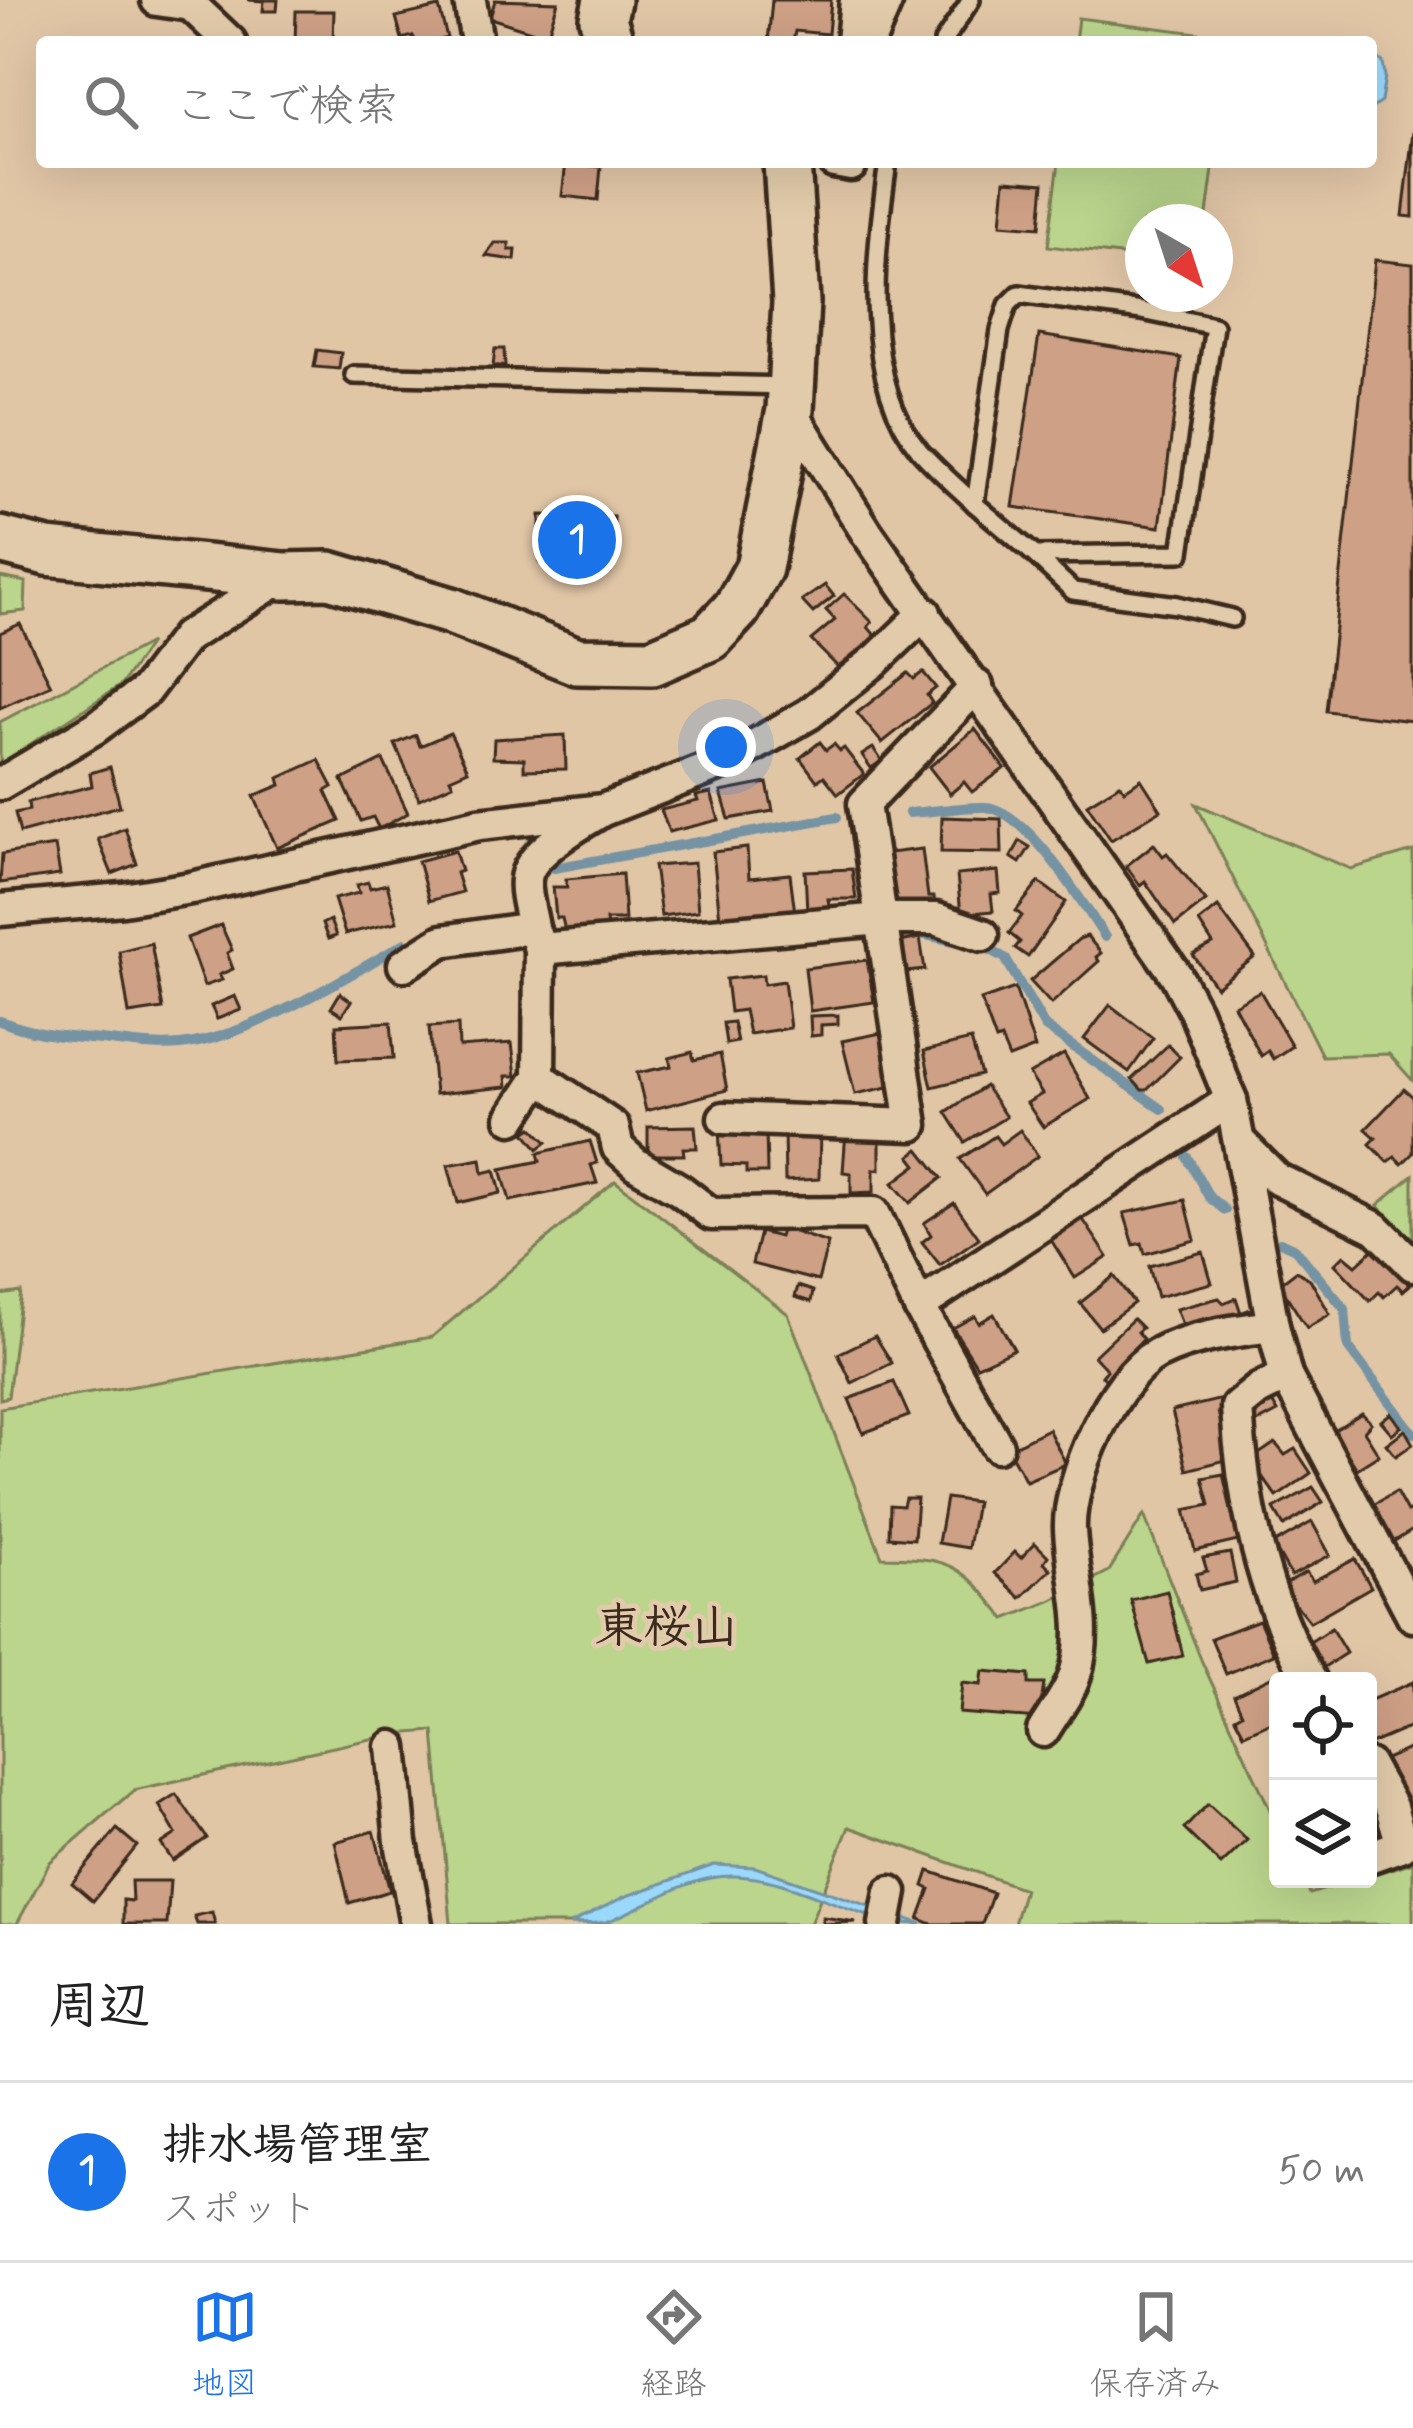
<!DOCTYPE html>
<html lang="ja">
<head>
<meta charset="utf-8">
<style>
  :root { --surface:#fff; --page:#f6f6f6; --text:#222; --muted:#767676; --line:#e0e0e0; --accent:#1a73e8 }
  body { margin:0; font-family:Mynerve,"Klee One",sans-serif; background:var(--page); color:var(--text) }
  .controls { position:absolute; right:36px; bottom:36px; display:grid; overflow:hidden; border-radius:12px; box-shadow:0 12px 48px #0002 }
  .controls button { width:108px; height:108px; display:grid; place-items:center; padding:0; border:0; border-bottom:3px solid var(--line); background:var(--surface); color:var(--text); font:60px sans-serif }
  .compass { position:absolute; left:1125px; top:204px; width:108px; height:108px; border-radius:50%; background:var(--surface); box-shadow:0 12px 48px #0002; rotate:141deg }
  .you { position:absolute; left:726px; top:747px; width:42px; height:42px; margin:-30px; border:9px solid #fff; border-radius:50%; background:#1a73e8; box-shadow:0 0 0 18px #1a73e833 }
  .badge { display:grid; place-items:center; width:78px; height:78px; border-radius:50%; background:var(--accent); color:#fff; font-size:39px; font-weight:700 }
  .pin { position:absolute; translate:-50% -50%; border:6px solid #fff; box-shadow:0 3px 12px #0006 }
  .list { margin:0; padding:0; list-style:none }
  h2 { display:flex; justify-content:space-between; align-items:center; height:156px; margin:0; padding:0 48px; font-size:51px }
  h2 small { font-size:39px; font-weight:400; color:var(--muted) }
  .list li { display:grid; grid-template-columns:78px 1fr auto; gap:36px; align-items:center; box-sizing:border-box; height:180px; padding:0 48px; border-top:3px solid var(--line) }
  .list b { display:block; font-size:45px; white-space:nowrap }
  .list p { margin:0; font-size:39px; white-space:nowrap; color:var(--muted) }
  .list em { font-size:39px; font-style:normal; color:var(--muted) }
  .icon { flex:none; width:66px; height:66px; fill:none; stroke:currentColor; stroke-width:2; stroke-linecap:round; stroke-linejoin:round }
  .map { position:relative; flex:none; width:1413px; height:1924px; overflow:hidden }
  .search { position:absolute; background:var(--surface); box-shadow:0 12px 48px #0002; left:36px; right:36px; top:36px; height:132px; display:flex; align-items:center; gap:30px; box-sizing:border-box; padding:0 42px; border-radius:12px; color:var(--muted); font-size:45px }
  .sheet { height:336px; background:var(--surface) }
  nav { display:flex; justify-content:space-around; align-items:center; box-sizing:border-box; height:168px; border-top:3px solid var(--line); background:var(--surface); font-size:33px; color:var(--muted) }
  nav a { display:grid; justify-items:center; gap:6px }
  nav .on { color:var(--accent) }
  .map>svg:first-child { display:block }
  .green { fill:#bbd58d; stroke:#7b8056; stroke-width:3 }
  .water { fill:#9ad9fc; stroke:#7493a3; stroke-width:3 }
  .lines { fill:none; stroke-linecap:round; stroke-linejoin:round }
  .stream { stroke:#7493a3; stroke-width:10 }
  .building { fill:#cea086; stroke:#3b2a1e; stroke-width:3 }
  .lane-casing { stroke:#3b2a1e; stroke-width:24 }
  .street-casing { stroke:#3b2a1e; stroke-width:39 }
  .secondary-casing { stroke:#3b2a1e; stroke-width:54 }
  .lane { stroke:#e1cbaa; stroke-width:15 }
  .street { stroke:#e1cbaa; stroke-width:30 }
  .secondary { stroke:#e1cbaa; stroke-width:45 }
  .labels { text-anchor:middle; dominant-baseline:central; stroke-width:10; stroke-linejoin:round; paint-order:stroke }
  .neighbourhood-label { font-size:48px; font-weight:bold; fill:#3b2a1e; stroke:#e1cbaa }
</style>
</head>
<body>
<div class="map">
<svg width="1413" height="1924" viewBox="0 0 1413 1924">
  <rect width="100%" height="100%" fill="#e1c6a6"/>
  <filter id="ink" filterUnits="userSpaceOnUse"><feTurbulence type="fractalNoise" baseFrequency=".00833" numOctaves="2"/><feDisplacementMap in="SourceGraphic" scale="24" xChannelSelector="R" yChannelSelector="G"/><feConvolveMatrix kernelMatrix="1 2 1 2 8 2 1 2 1" color-interpolation-filters="sRGB"/></filter>
  <g filter="url(#ink)">
    <g class="green">
      <path d="M1078,18L1230,37L1229,42H1075Z"/>
      <path d="M1059,162H1214L1206,222H1143V258L1048,246Z"/>
      <path d="M0,577L26,582L25,611L0,614Z"/>
      <path d="M150,643L121,685L0,764V722Z"/>
      <path d="M1196,804L1351,869L1413,851V1081L1389,1054L1322,1056Z"/>
      <path d="M1413,1175V1245L1378,1205Z"/>
      <path d="M615,1181L788,1314L882,1557C951,1558 962,1563 1005,1619L1051,1601L1109,1571L1144,1515L1202,1662L1278,1827V1879H1302L1310,1894L1413,1862V1924H1014L1024,1889L849,1827L810,1924H451L434,1731L394,1734L134,1790L50,1862L17,1924H0V1408L432,1337Z"/>
      <path d="M21,1292L8,1397L0,1399V1295Z"/>
    </g>
    <g class="water">
      <path d="M1373,55L1383,62L1385,76L1381,102L1371,109Z"/>
      <path d="M714,1865L755,1867L922,1924C857,1924 800,1878 736,1876C688,1874 648,1906 606,1922C595,1924 581,1924 570,1924L624,1897Z"/>
    </g>
    <g class="lines">
      <g class="stream">
        <path d="M909,813C932,812 964,806 985,807C1027,809 1083,904 1105,937"/>
        <path d="M554,868L837,817"/>
        <path d="M907,931L987,948L1005,958L1045,1027L1162,1109"/>
        <path d="M0,1021C31,1033 56,1036 89,1039C120,1041 149,1048 180,1045C250,1037 345,978 405,943"/>
        <path d="M1187,1157L1209,1197L1225,1210"/>
        <path d="M1280,1242L1295,1249L1345,1309L1348,1347L1413,1433"/>
      </g>
    </g>
    <g class="building">
      <path d="M248,0H278L277,11H263L264,1Z"/>
      <path d="M495,0L558,2L547,36L490,18Z"/>
      <path d="M772,0H831L828,34L795,31L793,42H768Z"/>
      <path d="M439,7L447,38L433,42H416L413,36L402,39L396,17Z"/>
      <path d="M296,11H334L333,42H295Z"/>
      <path d="M1413,132V217L1403,216Z"/>
      <path d="M566,163L601,167L598,200L562,196Z"/>
      <path d="M1005,180L1044,183L1040,227L1001,224Z"/>
      <path d="M495,243H509V250H516L515,260L486,256Z"/>
      <path d="M1375,260L1413,264V721L1326,711Z"/>
      <path d="M1039,335L1181,358L1160,527L1013,507Z"/>
      <path d="M495,349H504L505,366H493Z"/>
      <path d="M317,350L341,353L339,369L314,367Z"/>
      <path d="M540,515L614,517L613,565L540,563Z"/>
      <path d="M825,585L834,596L813,613L802,601Z"/>
      <path d="M844,594L872,622L868,627L879,640L844,673L811,640L835,620L826,610Z"/>
      <path d="M20,624L51,685L0,708V633Z"/>
      <path d="M923,672L936,688L927,695L932,703L882,743L857,713L908,673L914,679Z"/>
      <path d="M975,729L1005,768L972,792L964,782L950,794L929,767Z"/>
      <path d="M450,733L468,770L450,778L453,784L419,799L395,744L416,735L420,746Z"/>
      <path d="M565,735L566,769L524,770V759L493,758L494,739Z"/>
      <path d="M820,742L826,750L834,744L840,751L844,748L864,774L838,794L824,776L817,781L800,758Z"/>
      <path d="M873,748L882,761L871,768L862,755Z"/>
      <path d="M319,760L333,787L326,791L340,821L277,848L254,796L281,785L279,778Z"/>
      <path d="M383,760L408,813L379,829L373,817L361,821L342,780Z"/>
      <path d="M110,767L120,806L20,833L15,813L29,810L28,802L92,786L90,773Z"/>
      <path d="M1141,779L1161,810L1111,840L1087,804L1120,784L1125,790Z"/>
      <path d="M767,783L773,811L729,819L721,792Z"/>
      <path d="M711,793L719,820L669,832L661,810L698,801L696,796Z"/>
      <path d="M942,817L1001,819L1002,853L941,852Z"/>
      <path d="M125,828L137,864L112,874L98,839Z"/>
      <path d="M1020,841L1030,847L1020,863L1011,857Z"/>
      <path d="M1154,844L1163,856L1167,853L1206,901L1175,925L1145,881L1140,885L1126,866Z"/>
      <path d="M55,846L60,875L0,883L2,854Z"/>
      <path d="M747,848L749,878L790,874L795,913L720,919L713,852Z"/>
      <path d="M922,849L928,897H934L935,908L896,904L889,853Z"/>
      <path d="M455,851L461,871L456,873L462,892L429,901L418,861Z"/>
      <path d="M694,863L698,911L661,916L654,866Z"/>
      <path d="M852,869L856,899H828L830,910L807,911L805,871Z"/>
      <path d="M998,871L1000,893L991,894L993,911L961,914L957,875Z"/>
      <path d="M622,874L625,920H606L607,928L565,931L562,918H556L553,887H567L566,879Z"/>
      <path d="M368,882L370,888L387,884L397,922L345,934L334,899L359,893L357,885Z"/>
      <path d="M1039,882L1066,902L1028,957L1015,948L1020,942L1009,933L1022,916L1016,911Z"/>
      <path d="M1218,907L1255,957L1216,987L1193,955L1213,944L1199,922Z"/>
      <path d="M330,920L336,936L328,939L322,924Z"/>
      <path d="M221,925L232,950L227,953L233,969L219,975L222,980L204,986L187,938Z"/>
      <path d="M1087,936L1101,953L1096,957L1099,961L1051,1004L1030,981L1079,939Z"/>
      <path d="M920,938L925,970L906,972L900,942Z"/>
      <path d="M151,943L163,1009L129,1014L119,951Z"/>
      <path d="M867,960L874,1002L810,1011L805,968Z"/>
      <path d="M763,975L764,984L784,981L790,1028L749,1034L744,1010L730,1012L726,979Z"/>
      <path d="M1015,988L1035,1048L1009,1058L1001,1039L996,1041L981,1000Z"/>
      <path d="M1260,991L1292,1046L1273,1059L1268,1051L1261,1056L1234,1005Z"/>
      <path d="M340,993L351,1001L342,1015L331,1008Z"/>
      <path d="M235,996L241,1010L217,1019L211,1006Z"/>
      <path d="M1110,1005L1153,1038L1129,1072L1084,1039Z"/>
      <path d="M838,1015V1024L821,1025V1035L811,1036L810,1016Z"/>
      <path d="M391,1022L394,1058L338,1060L336,1025Z"/>
      <path d="M733,1022L737,1042L726,1044L723,1023Z"/>
      <path d="M458,1025L459,1047L512,1043L516,1076H506L507,1087L435,1094L429,1027Z"/>
      <path d="M881,1033L893,1086L855,1094L842,1041Z"/>
      <path d="M971,1040L981,1075L932,1087L924,1051Z"/>
      <path d="M1168,1045L1180,1057L1147,1090H1142L1132,1079Z"/>
      <path d="M692,1052L694,1060L720,1054L727,1090L646,1111L637,1073L671,1066L669,1058Z"/>
      <path d="M1064,1054L1090,1099L1043,1127L1027,1103L1042,1094L1029,1074Z"/>
      <path d="M985,1086L1006,1117L965,1142L946,1112Z"/>
      <path d="M1404,1089L1413,1097V1153L1402,1164L1395,1157L1388,1162L1370,1144L1376,1138L1366,1129Z"/>
      <path d="M695,1126L697,1148H683L684,1155H648V1127Z"/>
      <path d="M532,1127L547,1142L538,1149L525,1132Z"/>
      <path d="M719,1128H766L767,1173H746V1166L721,1165Z"/>
      <path d="M820,1130L819,1179L785,1181L784,1131Z"/>
      <path d="M1020,1130L1038,1156L985,1194L960,1159L995,1136L1001,1144Z"/>
      <path d="M846,1131L880,1132V1169H874V1192L851,1193V1173L843,1172Z"/>
      <path d="M590,1141L597,1163L591,1165L597,1183L510,1201L501,1169L540,1161L538,1153Z"/>
      <path d="M919,1149L942,1178L910,1203L893,1183L917,1165L910,1156Z"/>
      <path d="M481,1159L483,1173L495,1170L501,1193L458,1203L448,1165Z"/>
      <path d="M1185,1200L1195,1240L1145,1254L1142,1243L1134,1245L1124,1213Z"/>
      <path d="M954,1203L979,1238L940,1265L922,1242L931,1235L924,1223Z"/>
      <path d="M1082,1218L1108,1257L1075,1278L1051,1240Z"/>
      <path d="M782,1228L828,1243L818,1281L752,1264L760,1232L779,1237Z"/>
      <path d="M1375,1248L1410,1285L1403,1291L1397,1285L1384,1297L1379,1292L1370,1301L1335,1264L1344,1255L1356,1265Z"/>
      <path d="M1203,1252L1212,1283L1157,1297L1149,1266Z"/>
      <path d="M1296,1271L1310,1279L1330,1314L1307,1328L1279,1284Z"/>
      <path d="M1114,1276L1134,1303L1100,1328L1080,1303Z"/>
      <path d="M798,1286L813,1291L811,1302L795,1297Z"/>
      <path d="M1219,1298L1224,1303L1236,1298L1241,1313L1248,1310L1250,1316L1185,1332L1176,1309Z"/>
      <path d="M994,1314L1014,1349L977,1366L953,1328L975,1316L979,1323Z"/>
      <path d="M1133,1319L1142,1328L1137,1332L1143,1339L1132,1350L1138,1358L1109,1383L1102,1376L1107,1370L1094,1356Z"/>
      <path d="M875,1336L892,1363L852,1383L838,1354Z"/>
      <path d="M894,1382L909,1416L863,1433L849,1399Z"/>
      <path d="M1269,1397L1278,1412L1257,1423L1248,1410Z"/>
      <path d="M1222,1399L1223,1410L1218,1412L1230,1459L1187,1470L1172,1411Z"/>
      <path d="M1362,1413L1371,1423L1364,1431L1379,1455L1357,1469L1333,1431Z"/>
      <path d="M1391,1413L1401,1427L1392,1434L1381,1421Z"/>
      <path d="M1048,1429L1066,1464L1026,1481L1008,1449Z"/>
      <path d="M1405,1430L1413,1444L1396,1456L1386,1444Z"/>
      <path d="M1275,1443L1285,1455L1295,1449L1311,1473L1277,1497L1250,1460Z"/>
      <path d="M1223,1474L1238,1541L1195,1551L1185,1510L1210,1505L1203,1478Z"/>
      <path d="M1313,1487L1323,1502L1284,1526L1274,1509Z"/>
      <path d="M1396,1492L1407,1512L1413,1509V1530L1393,1542L1373,1505Z"/>
      <path d="M905,1498H917L914,1539L889,1537L890,1505L903,1506Z"/>
      <path d="M946,1498L976,1502L968,1548L938,1543Z"/>
      <path d="M1312,1522L1330,1555L1291,1576L1273,1544Z"/>
      <path d="M1035,1543L1048,1556L1044,1562L1051,1569L1021,1598L995,1573L1015,1552L1021,1558Z"/>
      <path d="M1230,1553L1236,1582L1200,1590L1196,1574L1207,1571L1203,1558Z"/>
      <path d="M1355,1559L1371,1587L1310,1622L1297,1606L1290,1610L1276,1589L1306,1572L1313,1581Z"/>
      <path d="M1167,1591L1183,1656L1149,1664L1131,1600Z"/>
      <path d="M1259,1620L1274,1654L1226,1674L1211,1638Z"/>
      <path d="M1331,1628L1346,1653L1324,1667L1307,1644Z"/>
      <path d="M983,1671L1029,1675V1684H1044L1039,1719L959,1713L962,1683L981,1685Z"/>
      <path d="M1283,1671L1289,1681H1278V1719L1244,1734L1235,1717L1242,1713L1234,1695Z"/>
      <path d="M1413,1682V1726L1368,1745V1701Z"/>
      <path d="M1413,1747V1803L1407,1806L1385,1759Z"/>
      <path d="M176,1794L207,1838L173,1861L161,1844L176,1834L159,1805Z"/>
      <path d="M1208,1804L1247,1840L1221,1865L1184,1829Z"/>
      <path d="M117,1829L137,1846L93,1901L72,1883Z"/>
      <path d="M374,1831L390,1891L349,1903L335,1842Z"/>
      <path d="M929,1871L993,1893L982,1924H932L919,1919L930,1889L924,1886Z"/>
      <path d="M131,1881H170L167,1924H123V1900L132,1901Z"/>
      <path d="M212,1912L215,1924H197L194,1916Z"/>
      <path d="M823,1917L856,1922L822,1924Z"/>
    </g>
    <g class="lines">
      <g class="lane-casing">
        <g id="lane">
          <path d="M943,42L971,0"/>
          <path d="M887,169C875,255 860,379 920,451C937,470 957,487 975,504L1000,330L1008,305L1019,294L1142,311L1214,326L1181,553L1035,555L1073,591L1177,605L1232,618"/>
          <path d="M354,375L788,386"/>
          <path d="M975,504L1035,555"/>
        </g>
      </g>
      <g class="street-casing">
        <g id="street">
          <path d="M157,0L191,5L230,42"/>
          <path d="M470,1L477,42"/>
          <path d="M852,42L856,0"/>
          <path d="M869,42L887,0"/>
          <path d="M834,162L851,165"/>
          <path d="M790,410L867,533L1176,975L1195,1011L1231,1100L1273,1326L1286,1376L1413,1616"/>
          <path d="M0,784L95,728L145,691L186,637L284,576"/>
          <path d="M0,910L123,899L191,888L479,824L603,810L726,762L809,714L877,659L925,613"/>
          <path d="M533,928C531,914 524,893 526,879C528,854 578,825 598,813"/>
          <path d="M540,949L882,919H936L983,935"/>
          <path d="M404,965L442,941L533,928L540,949L539,1077"/>
          <path d="M512,1118L539,1077L613,1127L618,1148L636,1164L680,1190L711,1214L874,1213L919,1306L997,1446"/>
          <path d="M724,1118L912,1125L864,804L977,686"/>
          <path d="M1241,1143L1277,1179L1376,1228L1413,1265"/>
          <path d="M919,1306L1231,1100"/>
          <path d="M1286,1376L1258,1390L1237,1407C1242,1500 1263,1601 1311,1681"/>
          <path d="M1043,1731C1053,1714 1069,1694 1075,1675C1090,1627 1072,1577 1070,1529C1068,1480 1113,1377 1157,1354C1192,1336 1235,1331 1273,1326"/>
          <path d="M392,1747L401,1842L416,1924"/>
          <path d="M1368,1765L1391,1807L1402,1845L1368,1857"/>
          <path d="M885,1924L891,1892"/>
        </g>
      </g>
      <g class="secondary-casing">
        <g id="secondary">
          <path d="M607,0L603,19L610,42"/>
          <path d="M0,540L47,552L284,576L329,575L451,611L577,661L652,662L710,637L737,608L759,568L790,410L796,302L787,162"/>
        </g>
      </g>
      <use href="#lane" class="lane"/>
      <use href="#street" class="street"/>
      <use href="#secondary" class="secondary"/>
    </g>
  </g>
  <g class="labels">
    <g class="neighbourhood-label">
      <text x="667" y="1628">東桜山</text>
    </g>
  </g>
</svg>
<div class="controls">
<button><svg class="icon" aria-label="locate" viewBox="0 0 24 24"><circle cx="12" cy="12" r="6"/><path d="M12 2v4M12 18v4M2 12h4M18 12h4"/></svg></button>
<button><svg class="icon" aria-label="layers" viewBox="0 0 24 24"><path d="M12 4l9 5-9 5-9-5zM3 14l9 5 9-5"/></svg></button>
</div>
<svg class="compass" viewBox="-18 -18 36 36"><path d="M0-13l5 13h-10z" fill="#e53935"/><path d="M0 13l5-13h-10z" fill="#767676"/></svg>
<div class="you"></div>
<div class="pin badge" style="left:577px;top:540px">1</div>
<div class="search"><svg class="icon" aria-label="search" viewBox="0 0 24 24"><circle cx="10" cy="10" r="6"/><path d="M15 15l6 6"/></svg>ここで検索</div>
</div>
<section class="sheet">
<h2>周辺<small></small></h2>
<ul class="list">
<li><span class="badge">1</span><div><b>排水場管理室</b><p>スポット</p></div><em>50 m</em></li>
</ul>
</section>
<nav>
<a class="on"><svg class="icon" aria-label="map" viewBox="0 0 24 24"><path d="M3 6l6-2 6 2 6-2v14l-6 2-6-2-6 2zM9 4v14M15 6v14"/></svg>地図</a>
<a><svg class="icon" aria-label="directions" viewBox="0 0 24 24"><path d="M12 3l9 9-9 9-9-9zM9 14v-3h6M13 9l2 2-2 2"/></svg>経路</a>
<a><svg class="icon" aria-label="saved" viewBox="0 0 24 24"><path d="M7 4h10v16l-5-4-5 4z"/></svg>保存済み</a>
</nav>
</body>
</html>
